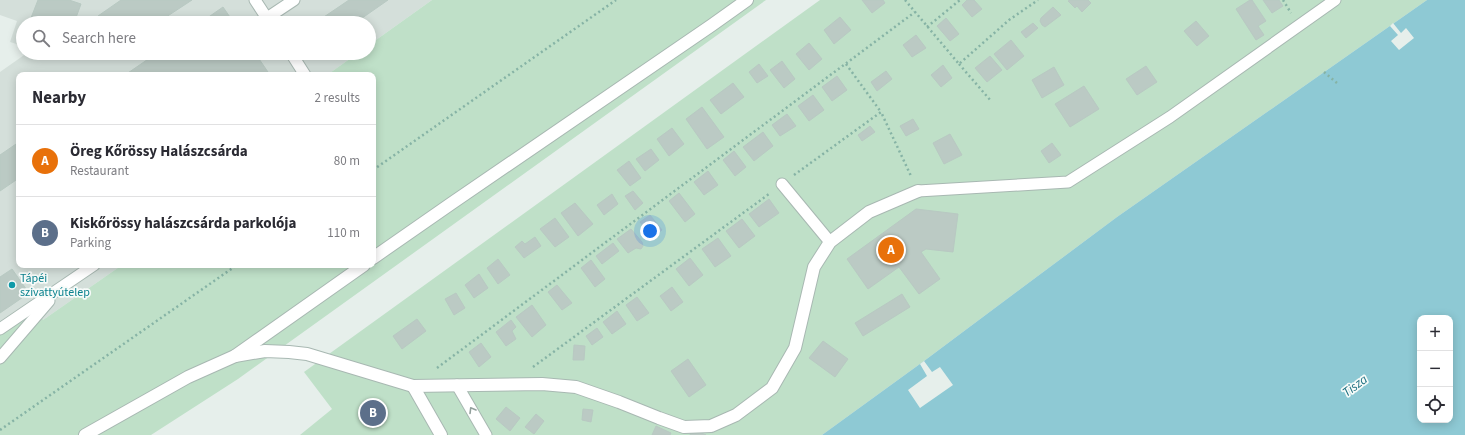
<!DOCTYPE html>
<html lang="en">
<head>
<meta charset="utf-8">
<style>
  :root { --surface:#fff; --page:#f7f7f7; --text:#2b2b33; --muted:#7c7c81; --line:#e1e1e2; --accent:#111827 }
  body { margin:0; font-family:"Source Sans 3",sans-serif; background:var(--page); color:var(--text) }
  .controls { position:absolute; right:12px; bottom:12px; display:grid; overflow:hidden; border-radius:8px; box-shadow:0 2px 10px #0003 }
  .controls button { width:36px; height:36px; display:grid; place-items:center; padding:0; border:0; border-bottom:1px solid var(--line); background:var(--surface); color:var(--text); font:20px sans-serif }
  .you { position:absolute; left:650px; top:231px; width:14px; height:14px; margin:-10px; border:3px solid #fff; border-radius:50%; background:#1a73e8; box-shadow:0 0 0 6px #1a73e833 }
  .badge { display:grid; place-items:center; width:26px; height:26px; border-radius:50%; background:var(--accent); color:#fff; font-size:13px; font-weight:700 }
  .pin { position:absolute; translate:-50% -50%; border:2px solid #fff; box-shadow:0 1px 4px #0006 }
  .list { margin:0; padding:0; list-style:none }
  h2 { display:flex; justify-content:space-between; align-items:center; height:52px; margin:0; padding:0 16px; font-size:17px }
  h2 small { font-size:13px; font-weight:400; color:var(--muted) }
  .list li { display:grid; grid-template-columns:26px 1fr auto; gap:12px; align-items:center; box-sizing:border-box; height:72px; padding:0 16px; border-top:1px solid var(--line) }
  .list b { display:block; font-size:15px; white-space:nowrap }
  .list p { margin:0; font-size:13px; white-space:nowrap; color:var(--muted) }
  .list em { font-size:13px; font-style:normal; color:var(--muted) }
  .icon { flex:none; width:22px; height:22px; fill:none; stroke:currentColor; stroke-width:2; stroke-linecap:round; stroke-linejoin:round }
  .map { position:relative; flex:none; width:1465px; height:435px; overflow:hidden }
  .search { position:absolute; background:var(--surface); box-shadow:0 2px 10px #0003; left:16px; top:16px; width:360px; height:44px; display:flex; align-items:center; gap:10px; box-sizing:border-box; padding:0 14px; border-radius:22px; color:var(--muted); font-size:15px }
  .panel { position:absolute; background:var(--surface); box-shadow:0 2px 10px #0003; left:16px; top:72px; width:360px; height:196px; border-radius:8px }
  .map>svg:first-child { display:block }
  .built { fill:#d4dfda }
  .green { fill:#bfe0c8 }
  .water { fill:#8ec9d4; fill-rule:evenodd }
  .pier { fill:#e6efeb }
  .building { fill:#bbcac4; stroke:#b8c9c2 }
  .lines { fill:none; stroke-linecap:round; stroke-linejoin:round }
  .service-casing { stroke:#a8b8b2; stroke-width:13 }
  .minor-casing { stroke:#a8b8b2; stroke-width:14 }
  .path { stroke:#86b3a5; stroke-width:2.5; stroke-dasharray:2 3; stroke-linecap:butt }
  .service { stroke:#fff; stroke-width:11 }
  .minor { stroke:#fff; stroke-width:12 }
  .oneway { stroke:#92a09c }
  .culture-dot { fill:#0f9aa8; stroke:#f7fbf9; stroke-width:1.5 }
  .labels { text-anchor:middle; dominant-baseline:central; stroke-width:3.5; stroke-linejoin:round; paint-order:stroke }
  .culture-label { font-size:12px; fill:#0d838f; stroke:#f7fbf9; text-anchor:start }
  .water-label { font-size:13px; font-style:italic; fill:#1c6f80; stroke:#f7fbf9 }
</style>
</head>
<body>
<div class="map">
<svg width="1465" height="435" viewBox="0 0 1465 435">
  <rect width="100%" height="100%" fill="#e6efeb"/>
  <g class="built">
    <path d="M0,0H432L369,45V23H23V46L10,42L17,21L0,15Z"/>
    <path d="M27,53H358L327,75H19V265H122L43,320L0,323V72Z"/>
  </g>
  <g class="green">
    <path d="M432,0H766L238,379L151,435H0V323L30,302L43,320L122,265H373V75H327L358,53H369V45Z"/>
    <path d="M820,0H1427L1117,217L924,361L822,435H300L332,409L304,372Z"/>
  </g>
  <path class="water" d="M1427,0H1465V435H822L924,361L1117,217ZM1420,318H1450V420H1420Z"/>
  <g class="pier">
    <path d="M1393,23L1401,33L1406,28L1414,38L1399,50L1391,41L1398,35L1390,26Z"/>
    <path d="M924,361L932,372L940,367L953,385L920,408L908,390L927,376L920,364Z"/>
  </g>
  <g class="building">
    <path d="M38,0H69L81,4L74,23H29Z"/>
    <path d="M121,0H192L157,23H103L98,16Z"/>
    <path d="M349,0H388L355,23H315Z"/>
    <path d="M862,0H883L885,3L872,13Z"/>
    <path d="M967,0H974L982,9L972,17L962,5Z"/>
    <path d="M1070,0H1088L1091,3L1082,12L1077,6L1075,8L1068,1Z"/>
    <path d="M1250,0H1252L1266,21L1258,26L1264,35L1256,40L1236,9Z"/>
    <path d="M1263,0H1279L1283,6L1272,13Z"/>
    <path d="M223,7L234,23H200Z"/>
    <path d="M1053,7L1061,15L1045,27L1042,25L1040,21L1041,18Z"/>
    <path d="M840,17L851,30L834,44L824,30Z"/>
    <path d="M946,18L959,34L950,41L937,26Z"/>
    <path d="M1196,21L1209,36L1197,46L1184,31Z"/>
    <path d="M1033,23L1038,28L1026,38L1021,32Z"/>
    <path d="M916,35L926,48L912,57L903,45Z"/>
    <path d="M1011,40L1024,56L1007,70L994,54Z"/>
    <path d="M809,43L822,59L809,70L796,54Z"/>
    <path d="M157,53H255L270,75H125Z"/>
    <path d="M990,56L1002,70L987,82L975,68Z"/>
    <path d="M782,61L795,79L784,88L770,70Z"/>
    <path d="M759,64L768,76L757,83L749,72Z"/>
    <path d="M943,65L952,78L941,87L931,75Z"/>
    <path d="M1146,66L1157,82L1137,95L1126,79Z"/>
    <path d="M1054,67L1064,85L1042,98L1032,80Z"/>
    <path d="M886,71L892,79L877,91L871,82Z"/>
    <path d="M837,76L847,90L832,101L822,87Z"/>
    <path d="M733,83L744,97L721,114L710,100Z"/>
    <path d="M1084,86L1099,109L1070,127L1055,104Z"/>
    <path d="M813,95L824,110L809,121L798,106Z"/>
    <path d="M702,107L724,137L707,149L686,119Z"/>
    <path d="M787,114L796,126L780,136L772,125Z"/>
    <path d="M913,119L919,129L906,136L900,126Z"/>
    <path d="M870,126L875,132L862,141L858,135Z"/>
    <path d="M672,128L684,144L669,156L657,139Z"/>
    <path d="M763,132L773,146L754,161L743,147Z"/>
    <path d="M950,134L962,155L944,164L933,143Z"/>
    <path d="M19,142V178L0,191V155Z"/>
    <path d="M1052,143L1061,155L1049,163L1041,151Z"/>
    <path d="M651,149L659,160L645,171L636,159Z"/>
    <path d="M734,151L746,167L735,176L723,160Z"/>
    <path d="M629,161L641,178L630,186L617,170Z"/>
    <path d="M708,171L718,185L704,195L694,182Z"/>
    <path d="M633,191L643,203L635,210L625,196Z"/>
    <path d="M679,193L695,214L685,222L669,201Z"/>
    <path d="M612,194L618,204L604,215L597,205Z"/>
    <path d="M769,199L779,213L759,227L749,214Z"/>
    <path d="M575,203L593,224L578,236L561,213Z"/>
    <path d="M916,209L958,214L953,252L926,249L921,252L940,279L919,294L899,267L868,289L847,259Z"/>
    <path d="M650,215L662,230L652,237L640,222Z"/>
    <path d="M555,218L569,237L555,247L540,229Z"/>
    <path d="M742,219L755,236L739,248L726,231Z"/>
    <path d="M631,229L642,242L643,246L641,249L636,248L628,253L617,239Z"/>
    <path d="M535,237L541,246L524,258L515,247L522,241L525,244Z"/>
    <path d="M718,238L731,256L715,267L702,249Z"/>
    <path d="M613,243L619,251L602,264L596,256Z"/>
    <path d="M690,258L703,275L689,286L676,269Z"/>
    <path d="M498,259L510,275L498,284L487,268Z"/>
    <path d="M591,260L605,279L595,287L581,268Z"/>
    <path d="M12,269L29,293L0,313V277Z"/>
    <path d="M479,274L488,288L474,298L465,285Z"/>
    <path d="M557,285L572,303L562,310L548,292Z"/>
    <path d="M672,287L683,302L671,311L660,296Z"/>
    <path d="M456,293L465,308L454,315L445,299Z"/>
    <path d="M902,294L910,307L863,336L855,323Z"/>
    <path d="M637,297L649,313L637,321L626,305Z"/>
    <path d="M532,305L546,325L532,337L516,317Z"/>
    <path d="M617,311L626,324L612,334L603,322Z"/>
    <path d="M417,319L426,331L402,349L393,336Z"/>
    <path d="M511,320L516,327L512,331L516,339L506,346L496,332Z"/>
    <path d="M597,328L603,337L592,345L586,336Z"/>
    <path d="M823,341L848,359L835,377L809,358Z"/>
    <path d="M481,343L491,357L479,367L469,352Z"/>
    <path d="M574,345L585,346L584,360H573Z"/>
    <path d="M688,359L706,385L689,397L671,371Z"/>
    <path d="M506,407L520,418L510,431L496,419Z"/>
    <path d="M583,409L593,410L591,422L582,420Z"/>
    <path d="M536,414L544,421L534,434L525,427Z"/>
    <path d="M656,426L671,433L670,435H652Z"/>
    <path d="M692,429L706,435H690Z"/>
  </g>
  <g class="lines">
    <g class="service-casing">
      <g id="service">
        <path d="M255,0L270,23"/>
        <path d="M267,18L294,0"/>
        <path d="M291,53L305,75"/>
        <path d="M782,184L830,242"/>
        <path d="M918,191L1068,182L1170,117L1335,0"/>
        <path d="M0,329L94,265"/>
        <path d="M0,358L49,301"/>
        <path d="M457,385L486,435"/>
      </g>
    </g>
    <g class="minor-casing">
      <g id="minor">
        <path d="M373,258L452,203L712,25L747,0"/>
        <path d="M235,356L265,351L289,352L307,354L413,386L542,384L576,387L619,402L659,418L684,427L711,426L736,415L772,388L795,348L814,267L830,242L869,212L918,191"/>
        <path d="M413,386L441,435"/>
        <path d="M85,435L188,377L235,356L364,265"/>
      </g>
    </g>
    <g class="path">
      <path d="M905,0L959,64L1009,20L1038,0"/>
      <path d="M1283,0L1291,13"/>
      <path d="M927,27L960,0"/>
      <path d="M846,64L881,112"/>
      <path d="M959,64L991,101"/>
      <path d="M1324,72L1337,83"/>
      <path d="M373,170L616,0"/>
      <path d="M794,175L881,112L911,176"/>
      <path d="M533,367L769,194"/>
      <path d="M437,368L915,12"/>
      <path d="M0,430L237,265"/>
    </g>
    <use href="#service" class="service"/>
    <use href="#minor" class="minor"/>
  </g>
  <defs><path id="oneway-chevron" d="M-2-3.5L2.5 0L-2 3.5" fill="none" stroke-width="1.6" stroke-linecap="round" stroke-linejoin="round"/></defs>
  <use class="oneway" href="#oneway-chevron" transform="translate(472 410) rotate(-121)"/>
  <circle class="culture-dot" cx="12" cy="285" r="4"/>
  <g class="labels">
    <g class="culture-label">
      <text x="20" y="278">Tápéi<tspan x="20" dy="14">szivattyútelep</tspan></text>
    </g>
    <g class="water-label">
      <text transform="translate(1355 386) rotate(-37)">Tisza</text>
    </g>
  </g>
</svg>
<div class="controls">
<button>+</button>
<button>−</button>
<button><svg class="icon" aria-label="locate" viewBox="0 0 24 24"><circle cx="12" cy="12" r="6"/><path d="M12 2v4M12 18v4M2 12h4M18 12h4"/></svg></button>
</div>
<div class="you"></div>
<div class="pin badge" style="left:891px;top:250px;background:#e8710a">A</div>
<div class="pin badge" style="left:373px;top:413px;background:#5c6f8a">B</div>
<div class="search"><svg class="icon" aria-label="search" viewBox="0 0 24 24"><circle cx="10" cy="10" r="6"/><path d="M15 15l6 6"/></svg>Search here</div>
<section class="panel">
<h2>Nearby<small>2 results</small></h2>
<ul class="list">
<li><span class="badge" style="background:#e8710a">A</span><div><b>Öreg Kőrössy Halászcsárda</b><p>Restaurant</p></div><em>80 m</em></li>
<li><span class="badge" style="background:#5c6f8a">B</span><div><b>Kiskőrössy halászcsárda parkolója</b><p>Parking</p></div><em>110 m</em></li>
</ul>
</section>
</div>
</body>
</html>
